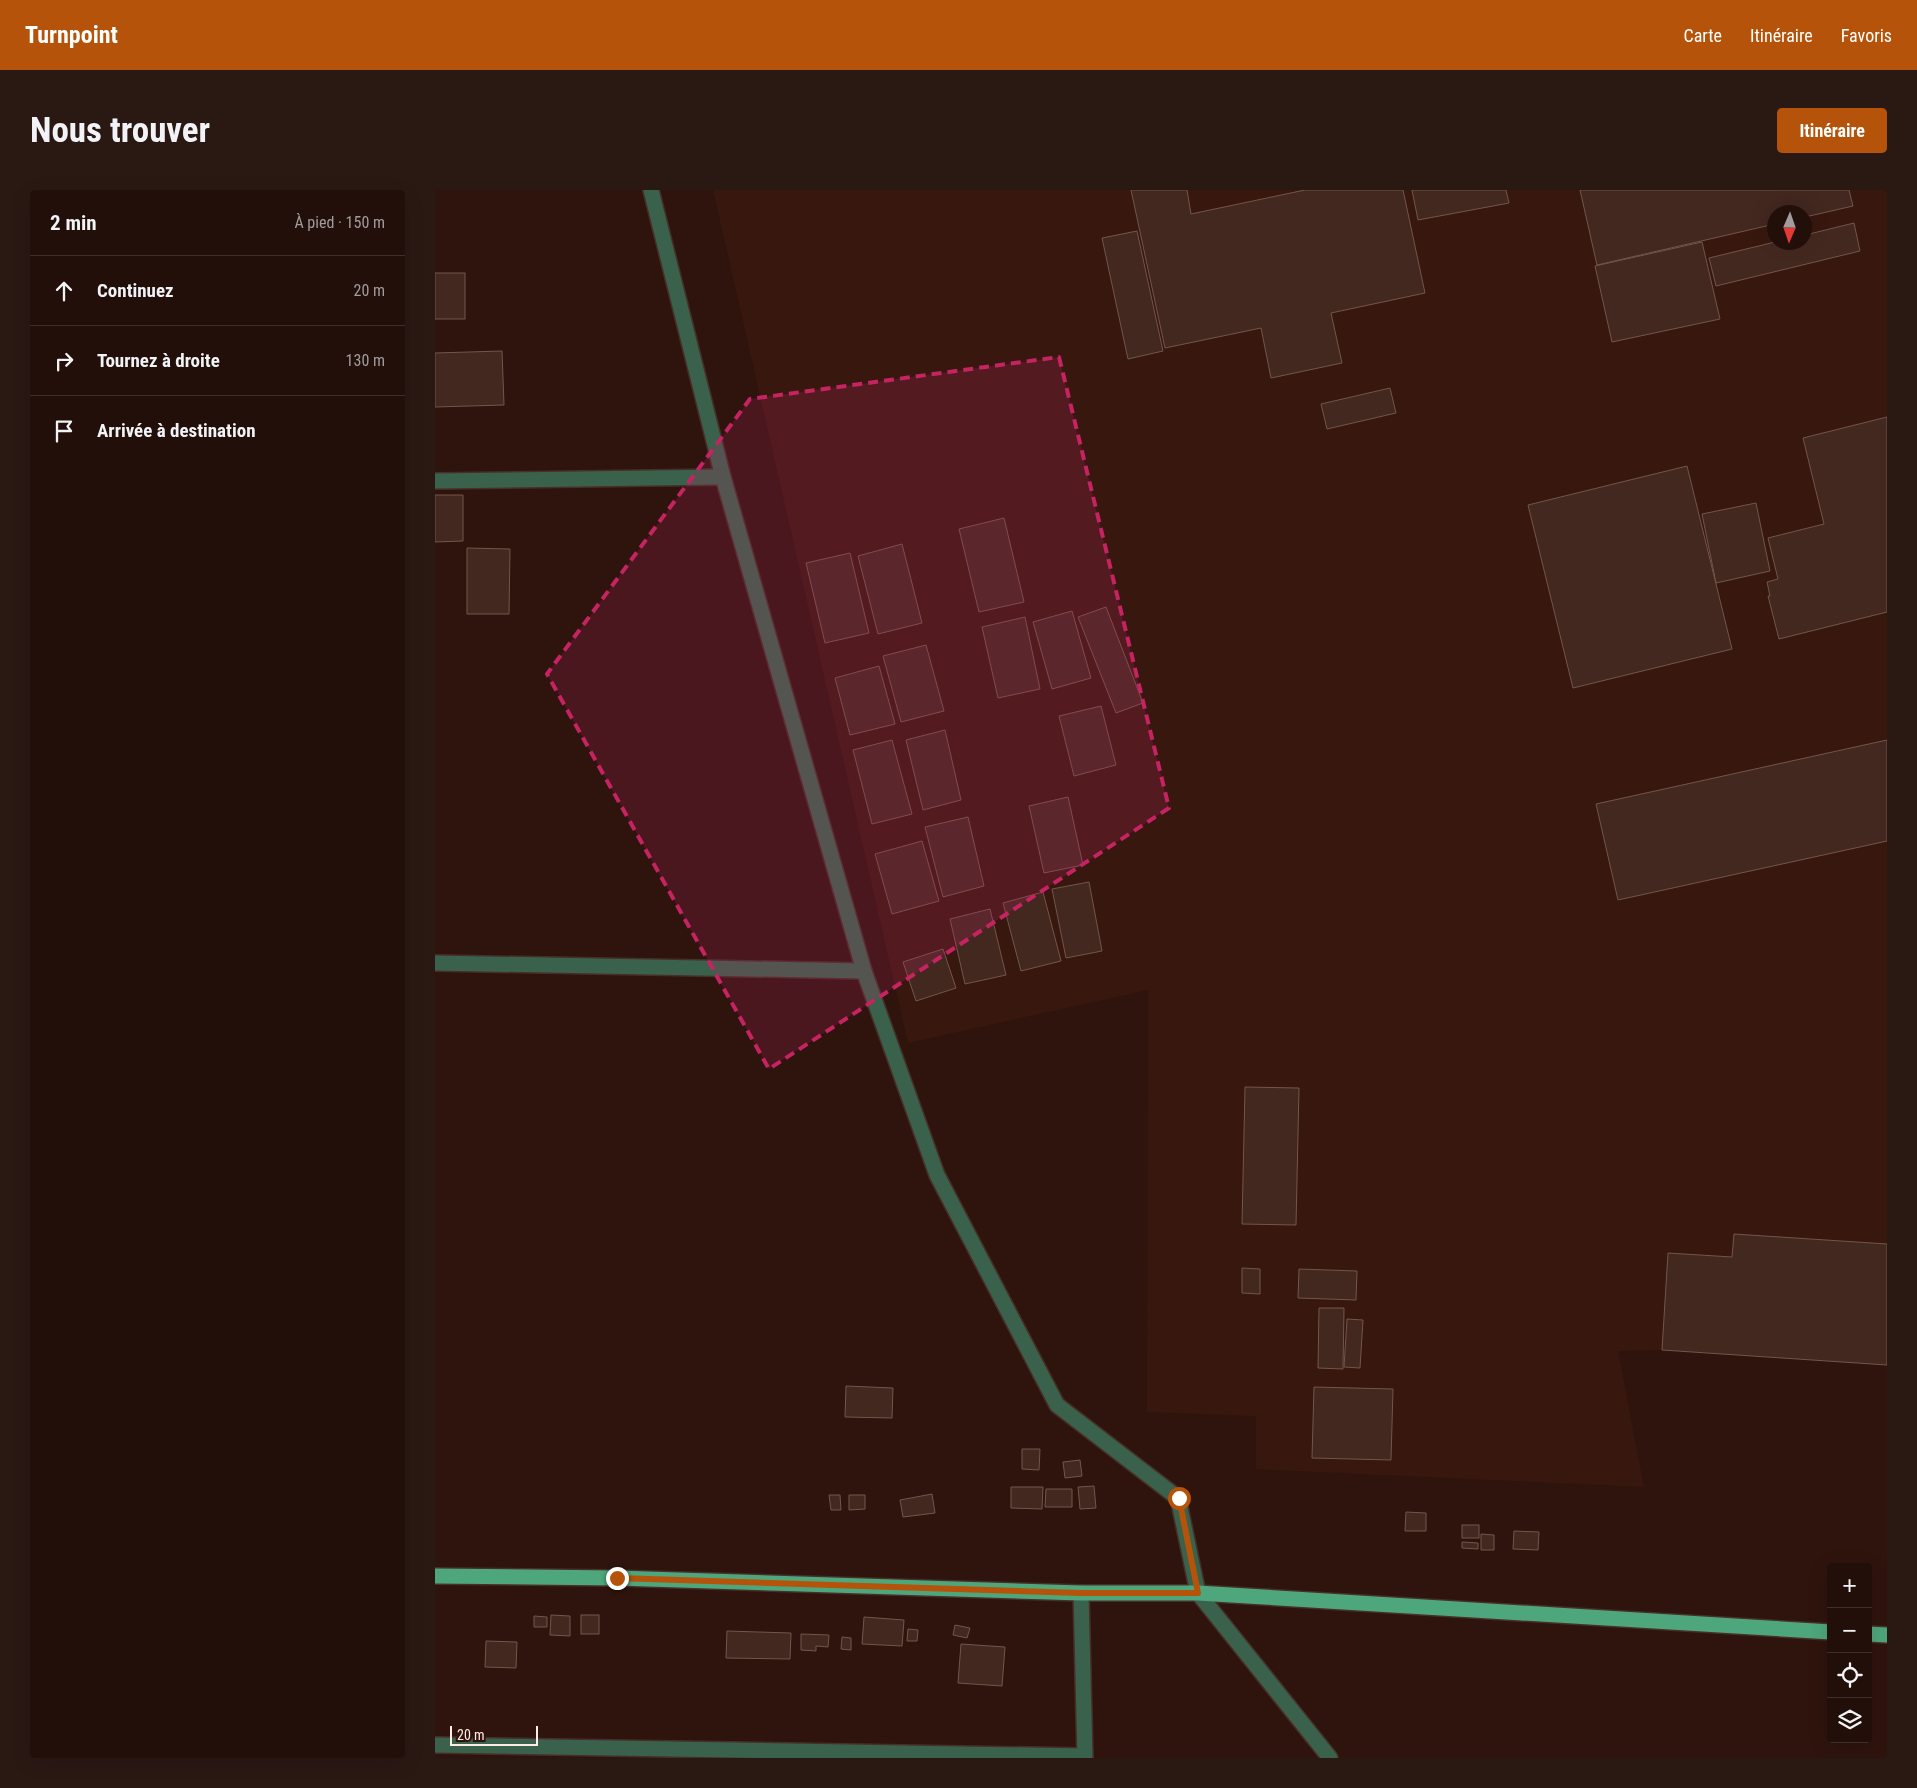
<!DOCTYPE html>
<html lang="fr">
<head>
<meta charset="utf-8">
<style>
  :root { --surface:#220f0a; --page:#2a1813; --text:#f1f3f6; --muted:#a29c9c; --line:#3f2f2b; --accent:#b45309 }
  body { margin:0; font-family:"Roboto Condensed",sans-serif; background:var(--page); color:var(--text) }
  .controls { position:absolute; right:15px; bottom:15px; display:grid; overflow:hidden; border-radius:5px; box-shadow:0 5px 20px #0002 }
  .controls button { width:45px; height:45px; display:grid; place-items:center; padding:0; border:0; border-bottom:1px solid var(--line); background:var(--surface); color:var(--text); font:25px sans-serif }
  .compass { position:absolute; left:1332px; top:15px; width:45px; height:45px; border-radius:50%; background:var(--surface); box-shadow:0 5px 20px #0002; rotate:182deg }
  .scale { position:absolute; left:15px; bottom:12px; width:88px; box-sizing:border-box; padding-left:5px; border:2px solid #ffece6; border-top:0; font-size:14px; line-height:18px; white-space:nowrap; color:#ffece6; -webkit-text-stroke:4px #2e140d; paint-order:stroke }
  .stop { position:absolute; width:15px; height:15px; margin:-11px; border:4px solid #b45309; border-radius:50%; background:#fff }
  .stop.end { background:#b45309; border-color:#fff; box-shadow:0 1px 5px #0008 }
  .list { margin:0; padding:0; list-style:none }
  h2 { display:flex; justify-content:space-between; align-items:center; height:65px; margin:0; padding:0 20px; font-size:21px }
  h2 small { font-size:16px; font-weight:400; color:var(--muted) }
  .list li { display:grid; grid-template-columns:32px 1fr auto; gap:15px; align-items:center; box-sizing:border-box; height:70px; padding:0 20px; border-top:1px solid var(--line) }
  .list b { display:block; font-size:19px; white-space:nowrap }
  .list em { font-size:16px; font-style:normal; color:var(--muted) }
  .icon { flex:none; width:28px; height:28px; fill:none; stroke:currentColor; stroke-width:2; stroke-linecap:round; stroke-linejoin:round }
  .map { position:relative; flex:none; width:1452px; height:1568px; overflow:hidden; border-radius:5px }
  header { display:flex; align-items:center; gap:30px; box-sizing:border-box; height:70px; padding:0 25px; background:var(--accent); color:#fff }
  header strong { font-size:24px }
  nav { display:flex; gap:28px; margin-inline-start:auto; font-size:18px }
  .intro { display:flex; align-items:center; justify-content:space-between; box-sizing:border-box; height:120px; padding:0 30px }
  h1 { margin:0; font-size:35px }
  .button { padding:12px 22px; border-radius:5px; background:var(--accent); color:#fff; font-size:18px; font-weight:700 }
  main { display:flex; gap:30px; padding:0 30px }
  aside { flex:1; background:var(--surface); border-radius:5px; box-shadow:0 5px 20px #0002 }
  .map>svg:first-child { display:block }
  .built { fill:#38180e; fill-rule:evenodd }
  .building { fill:#43281f; stroke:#74554c }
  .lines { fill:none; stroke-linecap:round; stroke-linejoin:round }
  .minor-casing { stroke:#472e27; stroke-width:18 }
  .major-casing { stroke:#472e27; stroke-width:18 }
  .minor { stroke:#39614c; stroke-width:15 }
  .major { stroke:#4ea67c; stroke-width:15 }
  .route { stroke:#b45309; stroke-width:6 }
  .marked { fill:#c52362; fill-opacity:0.2; stroke:#c52362; stroke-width:4; stroke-dasharray:10 6; stroke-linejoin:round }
</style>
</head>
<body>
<header>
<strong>Turnpoint</strong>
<nav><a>Carte</a><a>Itinéraire</a><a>Favoris</a></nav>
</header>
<div class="intro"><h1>Nous trouver</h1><a class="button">Itinéraire</a></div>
<main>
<aside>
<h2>2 min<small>À pied · 150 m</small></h2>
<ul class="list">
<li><svg class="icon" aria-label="ahead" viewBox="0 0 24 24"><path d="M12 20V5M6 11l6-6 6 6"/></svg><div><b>Continuez</b></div><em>20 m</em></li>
<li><svg class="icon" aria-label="right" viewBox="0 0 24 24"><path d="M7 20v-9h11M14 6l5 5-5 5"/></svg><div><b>Tournez à droite</b></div><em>130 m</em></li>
<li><svg class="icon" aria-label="arrive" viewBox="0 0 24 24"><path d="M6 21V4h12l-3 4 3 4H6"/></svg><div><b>Arrivée à destination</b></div></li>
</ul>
</aside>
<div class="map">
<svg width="1452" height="1568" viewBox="0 0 1452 1568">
  <rect width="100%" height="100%" fill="#2e140d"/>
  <path class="built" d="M278,0H1452V1175L1227,1160L1183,1161L1209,1297L821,1279V1226L712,1222L713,800L473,853ZM1340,22H1370V52H1340Z"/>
  <g class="building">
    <path d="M696,0H752L756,24L870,0H968L990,103L896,123L907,173L836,188L826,138L730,158Z"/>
    <path d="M977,0H1071L1074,13L983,30Z"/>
    <path d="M1145,0H1414L1418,16L1370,27V22H1340V34L1162,75Z"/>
    <path d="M1419,33L1425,61L1281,96L1274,68L1340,52H1370V45Z"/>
    <path d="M702,41L728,161L693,169L667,48Z"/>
    <path d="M1267,52L1285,129L1177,152L1160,76Z"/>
    <rect x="0" y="83" width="30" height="46"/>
    <path d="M67,161L69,215L0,217V163Z"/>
    <path d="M955,198L961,223L892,239L886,214Z"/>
    <path d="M1452,227V422L1344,449L1333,406H1335L1332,392L1343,389L1333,348L1389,334L1368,248Z"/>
    <path d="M1252,276L1297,459L1138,498L1093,315Z"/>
    <path d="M0,305H28V351L0,352Z"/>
    <path d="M1321,313L1335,381L1281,393L1267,324Z"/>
    <path d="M569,328L589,412L544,422L524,339Z"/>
    <path d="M467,354L487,433L443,444L423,366Z"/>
    <path d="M32,358L75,359L74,424H32Z"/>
    <path d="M415,363L434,443L390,453L371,373Z"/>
    <path d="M671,417L708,513L681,523L643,427Z"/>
    <path d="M637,421L656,488L617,499L598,432Z"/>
    <path d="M590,427L605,499L563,508L547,437Z"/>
    <path d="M491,455L509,521L466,532L448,466Z"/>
    <path d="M444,476L460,534L415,545L400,488Z"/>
    <path d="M666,516L681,575L639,586L624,526Z"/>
    <path d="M510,540L526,610L488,620L471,550Z"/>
    <path d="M457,550L477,624L437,634L418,560Z"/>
    <path d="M1452,550V651L1183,710L1161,614Z"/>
    <path d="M633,607L648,675L609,683L594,616Z"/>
    <path d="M533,627L549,696L508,707L490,637Z"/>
    <path d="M487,651L504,711L457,724L440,664Z"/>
    <path d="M654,692L667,761L631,768L617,699Z"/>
    <path d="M608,702L626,771L586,781L568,713Z"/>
    <path d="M555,719L571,785L530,794L515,729Z"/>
    <path d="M508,759L521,798L481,811L468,772Z"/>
    <path d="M810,897L864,898L861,1035L807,1034Z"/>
    <path d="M1299,1044L1452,1054V1175L1227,1160L1233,1063L1297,1067Z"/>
    <path d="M807,1078L825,1079V1104L807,1103Z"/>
    <path d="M864,1079L922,1081L921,1110L863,1108Z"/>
    <path d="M884,1118H909L908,1179L883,1178Z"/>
    <path d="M912,1129L928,1130L925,1178L909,1177Z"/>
    <path d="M411,1196L458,1198L457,1228L410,1227Z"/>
    <path d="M879,1197L958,1199L956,1270L877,1268Z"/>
    <path d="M587,1259H605L604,1280L587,1279Z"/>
    <path d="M645,1270L647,1286L630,1288L628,1272Z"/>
    <path d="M659,1296L661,1318L645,1319L643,1297Z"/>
    <path d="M576,1297H608L607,1319L576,1318Z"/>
    <path d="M611,1299H637V1317H610Z"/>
    <path d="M497,1304L500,1323L468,1327L465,1310Z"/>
    <path d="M394,1305H405L406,1320H396Z"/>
    <path d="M414,1305H430V1319L414,1320Z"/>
    <path d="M971,1322L991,1323V1341H970Z"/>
    <rect x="1027" y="1335" width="17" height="13"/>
    <path d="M1079,1341L1104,1342L1103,1360L1078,1359Z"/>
    <path d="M1046,1344L1059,1345V1360H1046Z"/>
    <path d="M1027,1352L1043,1353V1359L1027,1358Z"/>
    <path d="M116,1425L135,1426V1446L115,1445Z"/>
    <rect x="146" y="1425" width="18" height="19"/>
    <path d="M99,1426L112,1427V1437H99Z"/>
    <path d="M429,1427L469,1430L467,1456L427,1454Z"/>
    <path d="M520,1435L535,1438L532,1448L518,1445Z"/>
    <path d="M473,1439L483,1440L482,1451H472Z"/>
    <path d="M292,1441L356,1443L355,1469L291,1468Z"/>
    <path d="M366,1444L394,1445L393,1457L381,1456V1461L366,1460Z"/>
    <path d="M407,1447L416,1448V1460L406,1459Z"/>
    <path d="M51,1451L82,1452L81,1478L50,1477Z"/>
    <path d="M526,1454L570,1457L567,1496L523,1493Z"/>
  </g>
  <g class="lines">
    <g class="minor-casing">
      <g id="minor">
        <path d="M216,0L288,287L429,781L502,985L622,1215L743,1308L763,1403L895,1568"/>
        <path d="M0,291L288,287"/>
        <path d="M0,773L429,781"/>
        <path d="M646,1403L650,1568"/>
        <path d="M0,1555L649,1566"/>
      </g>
    </g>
    <g class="major-casing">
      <g id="major">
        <path d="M0,1386L182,1388L646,1403H763L1396,1442"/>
        <path d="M1433,1444L1452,1445"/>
      </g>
    </g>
    <use href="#minor" class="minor"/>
    <use href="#major" class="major"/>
  </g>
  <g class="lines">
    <path class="route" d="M182,1388L646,1403H763L744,1308"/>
  </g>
  <path class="marked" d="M624,167L734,618L334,879L112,484L315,209Z"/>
</svg>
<div class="controls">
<button>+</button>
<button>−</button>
<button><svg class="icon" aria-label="locate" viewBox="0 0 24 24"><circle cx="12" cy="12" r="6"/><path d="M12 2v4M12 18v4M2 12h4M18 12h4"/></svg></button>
<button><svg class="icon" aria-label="layers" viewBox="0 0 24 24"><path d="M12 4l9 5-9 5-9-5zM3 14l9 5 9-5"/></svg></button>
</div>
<svg class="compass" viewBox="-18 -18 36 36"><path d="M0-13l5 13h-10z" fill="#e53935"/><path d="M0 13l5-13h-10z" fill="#a29c9c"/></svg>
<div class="scale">20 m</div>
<div class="stop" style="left:744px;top:1308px"></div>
<div class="stop end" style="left:182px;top:1388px"></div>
</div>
</main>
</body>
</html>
